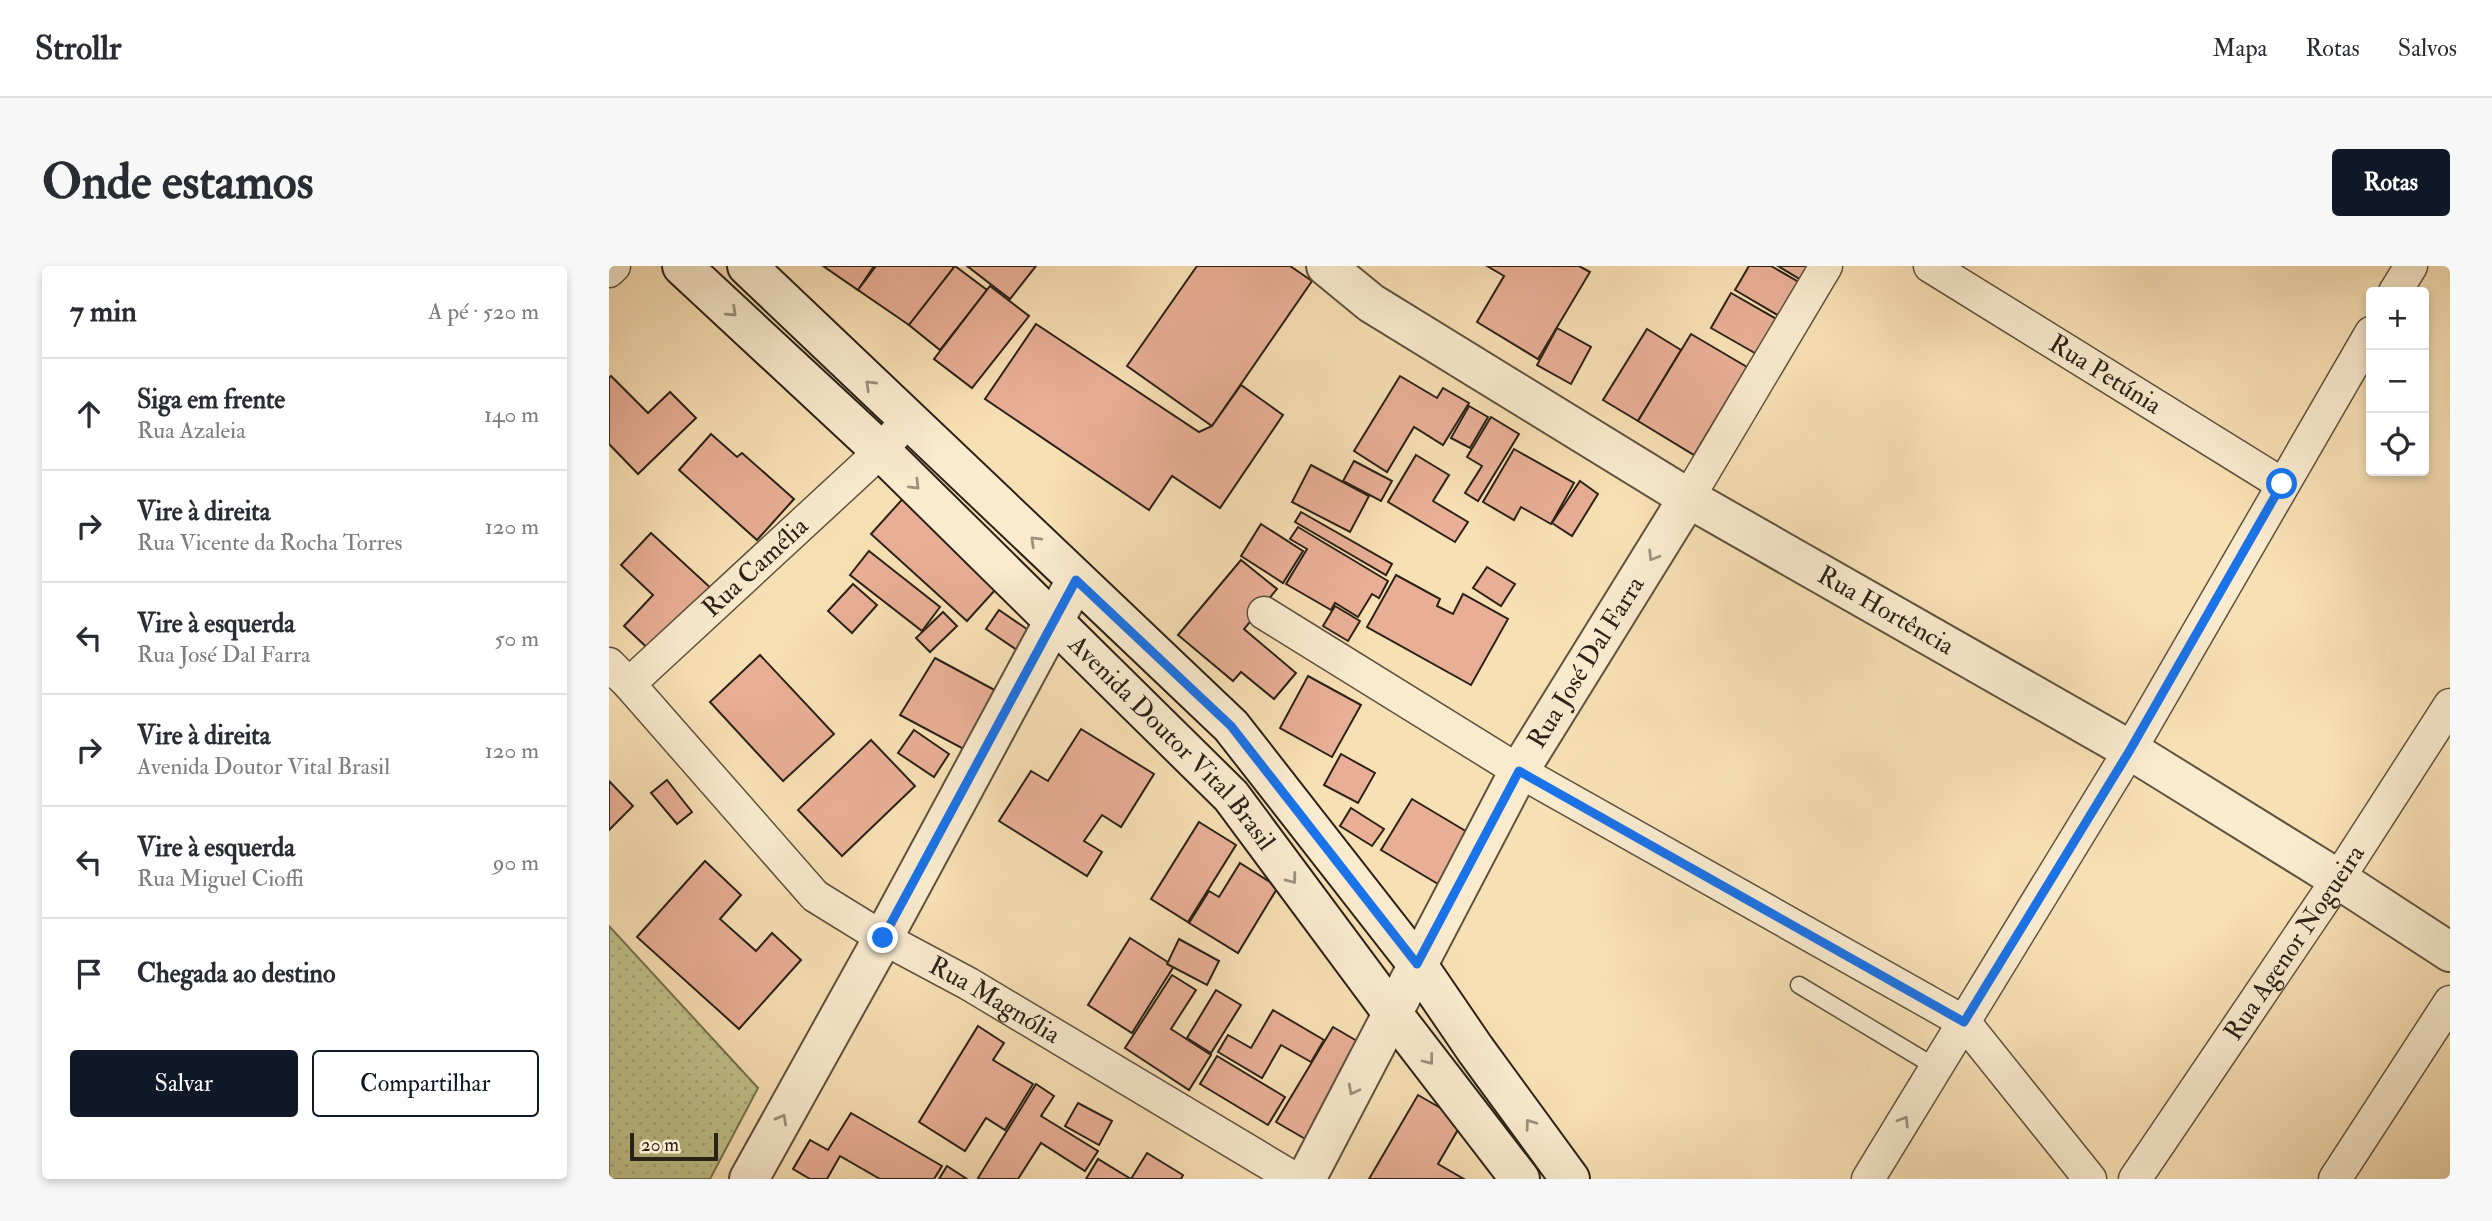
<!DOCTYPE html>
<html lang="pt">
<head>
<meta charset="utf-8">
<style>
  :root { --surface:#fff; --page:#f7f7f7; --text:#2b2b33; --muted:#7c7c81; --line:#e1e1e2; --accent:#111827 }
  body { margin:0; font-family:"IM FELL Double Pica",serif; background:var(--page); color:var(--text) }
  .controls { position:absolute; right:21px; top:21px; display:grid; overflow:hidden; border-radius:7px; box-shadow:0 4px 10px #0003 }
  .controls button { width:63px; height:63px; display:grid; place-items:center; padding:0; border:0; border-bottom:2px solid var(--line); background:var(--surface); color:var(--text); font:35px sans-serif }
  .scale { position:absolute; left:21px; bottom:18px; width:88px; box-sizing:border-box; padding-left:7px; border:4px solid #2b2217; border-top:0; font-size:19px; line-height:24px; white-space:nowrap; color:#2b2217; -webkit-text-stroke:5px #faebcf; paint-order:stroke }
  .stop { position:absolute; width:21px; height:21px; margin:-16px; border:5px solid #1a73e8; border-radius:50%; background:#fff }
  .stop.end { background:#1a73e8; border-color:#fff; box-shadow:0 2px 7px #0008 }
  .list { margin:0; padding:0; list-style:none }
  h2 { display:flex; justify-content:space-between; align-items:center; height:91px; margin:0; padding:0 28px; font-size:30px }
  h2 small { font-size:23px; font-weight:400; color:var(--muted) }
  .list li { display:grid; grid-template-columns:46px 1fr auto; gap:21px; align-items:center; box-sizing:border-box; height:112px; padding:0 28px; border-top:2px solid var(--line) }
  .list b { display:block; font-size:26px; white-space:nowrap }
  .list p { margin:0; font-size:23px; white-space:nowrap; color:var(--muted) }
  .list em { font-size:23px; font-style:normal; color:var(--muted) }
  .actions { display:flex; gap:14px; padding:21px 28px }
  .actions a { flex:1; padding:16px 0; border:2px solid var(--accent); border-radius:7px; text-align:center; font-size:24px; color:var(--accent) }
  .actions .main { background:var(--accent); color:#fff }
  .icon { flex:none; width:38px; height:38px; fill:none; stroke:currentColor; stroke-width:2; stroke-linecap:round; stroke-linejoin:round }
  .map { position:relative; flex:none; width:1841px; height:913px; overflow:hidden; border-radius:7px }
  header { display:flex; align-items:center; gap:42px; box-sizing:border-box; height:98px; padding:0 35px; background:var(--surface); border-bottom:2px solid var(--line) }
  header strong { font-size:33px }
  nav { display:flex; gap:38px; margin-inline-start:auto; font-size:24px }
  .intro { display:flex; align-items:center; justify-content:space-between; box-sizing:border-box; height:168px; padding:0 42px }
  h1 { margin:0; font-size:49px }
  .button { padding:18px 32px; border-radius:7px; background:var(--accent); color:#fff; font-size:24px; font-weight:700 }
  main { display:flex; gap:42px; padding:0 42px }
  aside { flex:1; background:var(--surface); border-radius:7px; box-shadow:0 4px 10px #0003 }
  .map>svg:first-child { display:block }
  .park { fill:url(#park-dots); stroke:#767251; stroke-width:2 }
  .building { fill:#e9af96; stroke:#2b2217; stroke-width:2 }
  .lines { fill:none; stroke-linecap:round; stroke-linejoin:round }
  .service-casing { stroke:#5e523e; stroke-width:19 }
  .minor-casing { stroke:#5e523e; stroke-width:35 }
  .tertiary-casing { stroke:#5e523e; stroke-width:42 }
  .secondary-casing { stroke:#2b2217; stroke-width:42 }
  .service { stroke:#faebcf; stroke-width:16 }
  .minor { stroke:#faebcf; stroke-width:32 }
  .tertiary { stroke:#faebcf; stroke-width:38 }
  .secondary { stroke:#faebcf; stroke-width:38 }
  .oneway { stroke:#9d917c }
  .route { stroke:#1a73e8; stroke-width:9 }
  .labels { text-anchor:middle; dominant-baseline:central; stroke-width:6; stroke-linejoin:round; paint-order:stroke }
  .street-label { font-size:26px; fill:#2b2217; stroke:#faebcf }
</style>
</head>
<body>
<header>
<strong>Strollr</strong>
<nav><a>Mapa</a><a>Rotas</a><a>Salvos</a></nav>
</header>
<div class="intro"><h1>Onde estamos</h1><a class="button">Rotas</a></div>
<main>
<aside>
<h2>7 min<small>A pé · 520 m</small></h2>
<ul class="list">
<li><svg class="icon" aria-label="ahead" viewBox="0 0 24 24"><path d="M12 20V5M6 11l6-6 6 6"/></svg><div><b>Siga em frente</b><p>Rua Azaleia</p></div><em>140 m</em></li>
<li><svg class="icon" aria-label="right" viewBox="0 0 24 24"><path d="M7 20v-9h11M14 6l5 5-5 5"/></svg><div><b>Vire à direita</b><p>Rua Vicente da Rocha Torres</p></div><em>120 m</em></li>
<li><svg class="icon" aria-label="left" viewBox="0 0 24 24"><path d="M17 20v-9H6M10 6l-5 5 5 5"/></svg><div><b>Vire à esquerda</b><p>Rua José Dal Farra</p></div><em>50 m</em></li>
<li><svg class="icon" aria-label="right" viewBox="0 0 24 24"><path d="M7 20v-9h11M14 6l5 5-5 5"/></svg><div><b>Vire à direita</b><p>Avenida Doutor Vital Brasil</p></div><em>120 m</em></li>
<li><svg class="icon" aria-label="left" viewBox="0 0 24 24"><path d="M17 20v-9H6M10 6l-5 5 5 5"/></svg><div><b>Vire à esquerda</b><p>Rua Miguel Cioffi</p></div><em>90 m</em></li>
<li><svg class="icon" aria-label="arrive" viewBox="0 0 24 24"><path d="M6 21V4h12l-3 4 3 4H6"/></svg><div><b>Chegada ao destino</b></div></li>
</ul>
<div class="actions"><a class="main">Salvar</a><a>Compartilhar</a></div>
</aside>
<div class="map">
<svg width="1841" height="913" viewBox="0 0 1841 913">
  <defs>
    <pattern id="park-dots" width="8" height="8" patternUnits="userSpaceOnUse" patternTransform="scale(1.75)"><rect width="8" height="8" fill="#c0c18b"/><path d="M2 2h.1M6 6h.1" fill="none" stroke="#a5a677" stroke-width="1.8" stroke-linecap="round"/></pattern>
  </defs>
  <rect width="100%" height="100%" fill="#f8e0b5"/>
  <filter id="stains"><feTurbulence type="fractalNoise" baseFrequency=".00286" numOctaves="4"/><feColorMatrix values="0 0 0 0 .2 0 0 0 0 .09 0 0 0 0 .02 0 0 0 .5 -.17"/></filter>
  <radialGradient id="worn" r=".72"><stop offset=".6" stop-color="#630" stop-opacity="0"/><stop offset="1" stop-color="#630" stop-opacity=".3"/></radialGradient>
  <path class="park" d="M0,660L149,822L101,913H0Z"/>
  <g class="building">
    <path d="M214,0H265L249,24Z"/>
    <path d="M267,0H346L300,59L249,24Z"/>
    <path d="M346,0L378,24L331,84L300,59Z"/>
    <path d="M358,0H427L401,33Z"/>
    <path d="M588,0H681L703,15L603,160L518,100Z"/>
    <path d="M878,0H970L981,6L929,93L868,56L895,10Z"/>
    <path d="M1140,0H1162L1202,23L1182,57L1126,24Z"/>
    <path d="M1169,0H1216L1204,21Z"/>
    <path d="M381,20L420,50L363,122L325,93Z"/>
    <path d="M1122,27L1178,59L1158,94L1102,62Z"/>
    <path d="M427,58L590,166L603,160L632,119L674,149L611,242L563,210L540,244L376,133Z"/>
    <path d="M948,62L982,81L962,118L928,99Z"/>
    <path d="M1038,63L1072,84L1029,155L994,134Z"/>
    <path d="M1082,68L1138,101L1085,189L1029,155Z"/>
    <path d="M2,110L39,147L61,126L87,152L29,208L0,178V112Z"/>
    <path d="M791,110L828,132L834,122L860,137L834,179L805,161L778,206L745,185Z"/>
    <path d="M860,140L879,151L861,182L842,172Z"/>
    <path d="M882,151L910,168L869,235L856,227L873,200L858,191Z"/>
    <path d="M102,168L128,191L133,187L185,233L148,274L70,204Z"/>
    <path d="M905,183L965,217L942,258L912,241L905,254L874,236Z"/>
    <path d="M807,189L840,209L824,235L859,256L846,276L779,236Z"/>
    <path d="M745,195L783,215L772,235L734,215Z"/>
    <path d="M702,199L760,230L741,266L683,236Z"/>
    <path d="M971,215L989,228L963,270L943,257Z"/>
    <path d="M299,227L396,313L358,355L262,268Z"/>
    <path d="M692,246L783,298L777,309L686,256Z"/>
    <path d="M652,258L694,285L674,317L632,290Z"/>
    <path d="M689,261L779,315L770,332L763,328L749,351L726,337L722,344L677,318L698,283L681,273Z"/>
    <path d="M42,267L105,325L46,389L15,360L44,329L12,299Z"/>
    <path d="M260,285L331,341L313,365L241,309Z"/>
    <path d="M632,294L668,323L635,363L687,407L665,433L632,406L624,415L569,369Z"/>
    <path d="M878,301L906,318L892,340L864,322Z"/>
    <path d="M787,309L831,333L828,340L844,348L854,328L899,353L862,419L758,361Z"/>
    <path d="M244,318L268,339L243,367L219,345Z"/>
    <path d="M726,340L751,355L739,375L714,360Z"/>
    <path d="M390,344L434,374L421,393L377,363Z"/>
    <path d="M334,346L348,360L321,386L307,372Z"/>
    <path d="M151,389L225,468L174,515L101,436Z"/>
    <path d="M326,392L393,428L362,487L291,449Z"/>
    <path d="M699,410L752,439L723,491L671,462Z"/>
    <path d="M472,463L545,508L512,561L493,549L475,575L493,586L478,610L390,555L422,505L439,515Z"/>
    <path d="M305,464L340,488L325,511L289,487Z"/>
    <path d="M262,474L306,520L233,590L189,544Z"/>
    <path d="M732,488L766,507L749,537L715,519Z"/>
    <path d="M58,514L83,546L68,558L42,527Z"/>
    <path d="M0,515L24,540L0,564Z"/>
    <path d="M803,533L870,573L839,624L772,584Z"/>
    <path d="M742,542L775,563L763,580L731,560Z"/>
    <path d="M590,556L627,579L579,656L542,633Z"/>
    <path d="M96,595L132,629L111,653L147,685L163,667L192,694L130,763L28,671Z"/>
    <path d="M631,597L669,621L629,687L580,657L600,625L610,631Z"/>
    <path d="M521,672L565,700L523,767L479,739Z"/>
    <path d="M570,673L610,695L598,719L558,698Z"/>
    <path d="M563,709L587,724L562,763L602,789L580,824L516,782Z"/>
    <path d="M607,724L632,739L602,787L578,772Z"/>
    <path d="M664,744L715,774L702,796L672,779L653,812L609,786L619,769L642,782Z"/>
    <path d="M369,760L395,777L384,794L424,818L396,864L377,852L356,885L310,856Z"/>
    <path d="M724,761L755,779L698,874L667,856Z"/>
    <path d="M608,790L676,831L659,859L591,818Z"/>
    <path d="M427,818L445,830L432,850L489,885L476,905L432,877L409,913H371L369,912Z"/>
    <path d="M809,829L854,855L829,898L855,913H760Z"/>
    <path d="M469,837L503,855L490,879L456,860Z"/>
    <path d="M242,847L333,900L325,913H271L231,890L218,913H201L184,903L201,874L219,884Z"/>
    <path d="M538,887L574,909L572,913H477L489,893L522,913Z"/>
    <path d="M338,900L358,913H330Z"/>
  </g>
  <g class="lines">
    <g class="service-casing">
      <path id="service" d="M1190,719L1328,802"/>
    </g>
    <g class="minor-casing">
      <g id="minor">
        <path id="s1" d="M1321,0L1673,218"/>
        <path d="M0,5L5,0"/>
        <path d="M1786,26L1802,0"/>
        <path d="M1079,232L1217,0"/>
        <path d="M655,347L910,505L1355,756L1481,913"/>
        <path id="s2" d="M0,398L20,418L206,630L274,672L360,718L686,913"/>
        <path id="s3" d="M20,418L272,185L298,154"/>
        <path d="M1259,913L1521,484L1762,67"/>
        <path id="s4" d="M1526,913L1729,613L1841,439"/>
        <path d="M1726,913L1841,736"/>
      </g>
    </g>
    <g class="tertiary-casing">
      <g id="tertiary">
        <path id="s5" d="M717,0L762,37L1079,232L1521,484L1729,613L1841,686"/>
        <path d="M140,913L274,672L467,314"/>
        <path id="s6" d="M697,913L910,505L1079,232"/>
      </g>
    </g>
    <g class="secondary-casing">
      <g id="secondary">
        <path id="s7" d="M73,0L272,185L622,530L784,748L911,913"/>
        <path d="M138,0L622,460L808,698L866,783L961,913"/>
      </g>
    </g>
    <use href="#service" class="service"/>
    <use href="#minor" class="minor"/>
    <use href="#tertiary" class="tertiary"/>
    <use href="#secondary" class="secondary"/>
  </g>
  <defs><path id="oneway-chevron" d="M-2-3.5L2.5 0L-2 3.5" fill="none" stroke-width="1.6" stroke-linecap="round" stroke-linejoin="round" transform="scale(1.75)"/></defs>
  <g class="oneway">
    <use href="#oneway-chevron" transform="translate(123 46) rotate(43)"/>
    <use href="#oneway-chevron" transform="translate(261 119) rotate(-136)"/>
    <use href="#oneway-chevron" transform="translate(306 219) rotate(45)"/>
    <use href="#oneway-chevron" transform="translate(426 275) rotate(-136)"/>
    <use href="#oneway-chevron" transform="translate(1044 290) rotate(122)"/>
    <use href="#oneway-chevron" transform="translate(683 613) rotate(53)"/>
    <use href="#oneway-chevron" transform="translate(820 794) rotate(52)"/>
    <use href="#oneway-chevron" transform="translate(744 824) rotate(118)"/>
    <use href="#oneway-chevron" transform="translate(173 853) rotate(-61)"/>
    <use href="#oneway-chevron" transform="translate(1295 855) rotate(-58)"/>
    <use href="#oneway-chevron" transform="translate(921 858) rotate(-126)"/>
  </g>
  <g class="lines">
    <path class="route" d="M274,672L467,314L622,460L808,698L910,505L1355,756L1521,484L1673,218"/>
  </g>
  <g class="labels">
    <g class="street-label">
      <text stroke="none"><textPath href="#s1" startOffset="206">Rua Petúnia</textPath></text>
      <text stroke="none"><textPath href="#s3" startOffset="172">Rua Camélia</textPath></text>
      <text stroke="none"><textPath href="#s5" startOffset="658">Rua Hortência</textPath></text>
      <text stroke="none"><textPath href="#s6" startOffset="588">Rua José Dal Farra</textPath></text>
      <text stroke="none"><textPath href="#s7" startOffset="684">Avenida Doutor Vital Brasil</textPath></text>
      <text stroke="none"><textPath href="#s4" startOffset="285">Rua Agenor Nogueira</textPath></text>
      <text stroke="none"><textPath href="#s2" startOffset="518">Rua Magnólia</textPath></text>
    </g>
  </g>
  <rect width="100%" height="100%" filter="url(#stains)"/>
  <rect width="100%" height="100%" fill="url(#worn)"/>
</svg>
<div class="controls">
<button>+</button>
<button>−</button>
<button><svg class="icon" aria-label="locate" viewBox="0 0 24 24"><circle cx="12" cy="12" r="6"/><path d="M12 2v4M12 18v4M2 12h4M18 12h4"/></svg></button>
</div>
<div class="scale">20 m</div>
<div class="stop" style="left:1673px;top:218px"></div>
<div class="stop end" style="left:274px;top:672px"></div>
</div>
</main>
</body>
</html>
